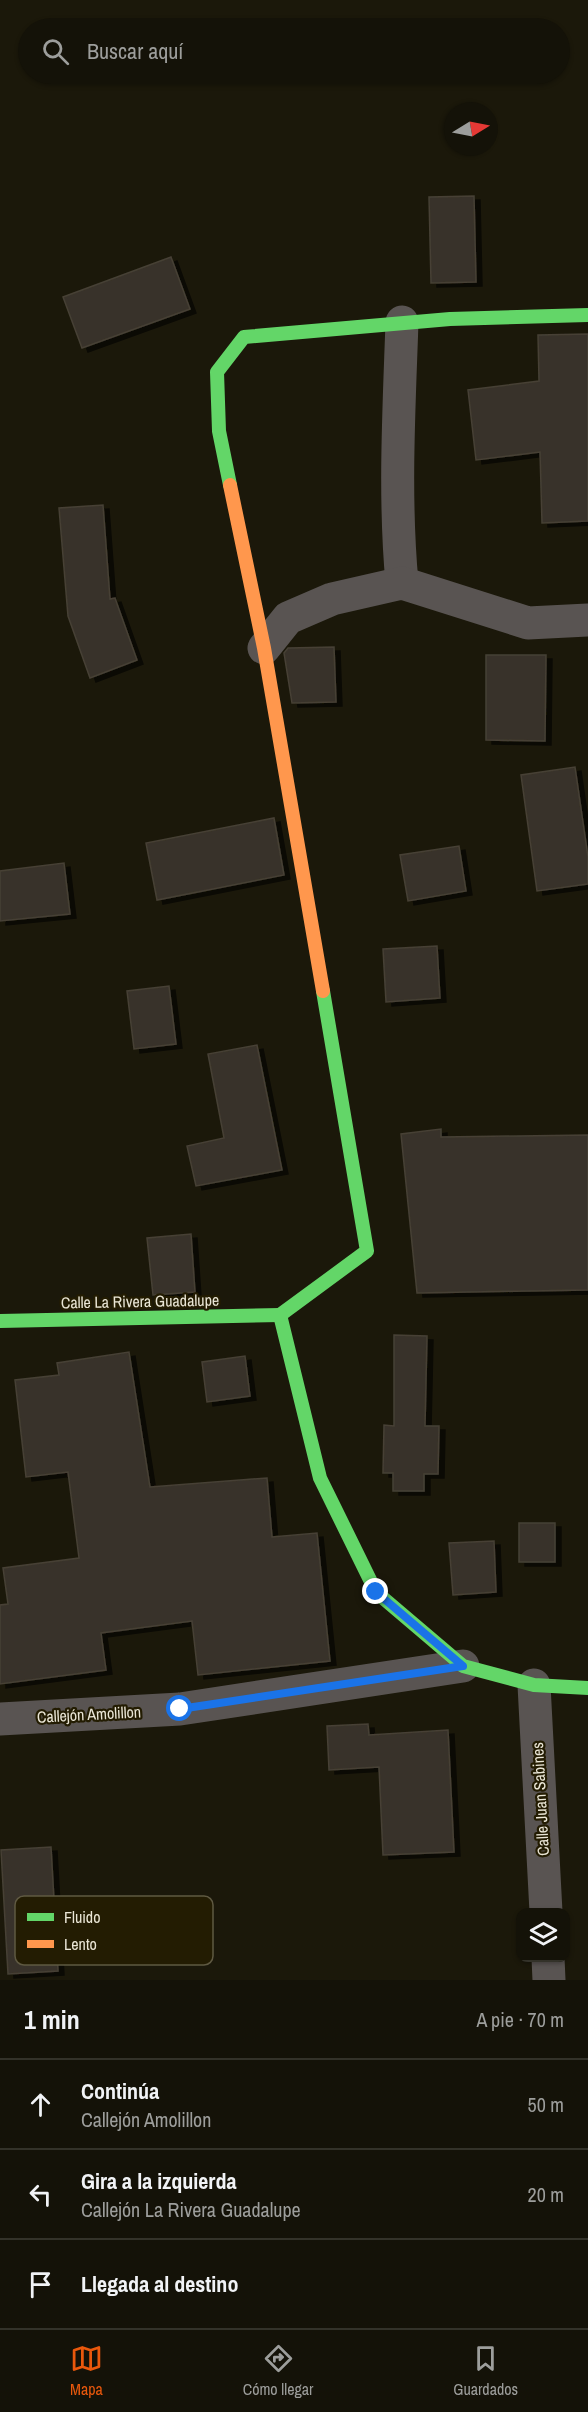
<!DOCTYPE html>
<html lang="es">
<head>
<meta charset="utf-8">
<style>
  :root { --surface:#141208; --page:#212016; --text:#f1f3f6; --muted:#9d9e9c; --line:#333229; --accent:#ea580c }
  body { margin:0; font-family:"Archivo Narrow",sans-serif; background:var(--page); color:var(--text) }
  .controls { position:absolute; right:18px; bottom:18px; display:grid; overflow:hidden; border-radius:12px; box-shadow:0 2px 4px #0004 }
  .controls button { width:54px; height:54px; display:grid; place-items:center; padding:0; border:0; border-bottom:2px solid var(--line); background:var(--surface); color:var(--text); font:30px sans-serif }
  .compass { position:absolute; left:444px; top:102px; width:54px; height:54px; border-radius:50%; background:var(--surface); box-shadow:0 2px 4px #0004; rotate:80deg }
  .stop { position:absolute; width:18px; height:18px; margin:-14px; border:4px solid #1a73e8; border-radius:50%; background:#fff }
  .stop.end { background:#1a73e8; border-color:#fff; box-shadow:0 2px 6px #0008 }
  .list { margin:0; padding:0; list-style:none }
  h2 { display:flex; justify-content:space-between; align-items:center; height:78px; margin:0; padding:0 24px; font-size:26px }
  h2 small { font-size:20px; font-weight:400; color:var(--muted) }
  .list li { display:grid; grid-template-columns:39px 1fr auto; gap:18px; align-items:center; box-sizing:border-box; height:90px; padding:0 24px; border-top:2px solid var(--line) }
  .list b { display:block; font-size:22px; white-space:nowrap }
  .list p { margin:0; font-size:20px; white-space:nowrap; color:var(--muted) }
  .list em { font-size:20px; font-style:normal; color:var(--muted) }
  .icon { flex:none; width:33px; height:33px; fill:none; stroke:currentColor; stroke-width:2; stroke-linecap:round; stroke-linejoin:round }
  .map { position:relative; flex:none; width:588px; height:1980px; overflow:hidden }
  .search { position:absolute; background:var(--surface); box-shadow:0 2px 4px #0004; left:18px; right:18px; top:18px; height:66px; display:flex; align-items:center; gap:15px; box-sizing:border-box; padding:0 21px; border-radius:33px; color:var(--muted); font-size:22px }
  .sheet { height:348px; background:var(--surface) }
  nav { display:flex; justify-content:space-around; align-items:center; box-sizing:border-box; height:84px; border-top:2px solid var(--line); background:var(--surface); font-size:16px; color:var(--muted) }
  nav a { display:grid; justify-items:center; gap:3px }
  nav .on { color:var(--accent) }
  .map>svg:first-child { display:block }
  .building { fill:#393329; stroke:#464035; stroke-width:1.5; filter:url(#shadow) }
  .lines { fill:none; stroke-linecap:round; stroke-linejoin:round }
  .street { stroke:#595452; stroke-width:33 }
  .fast { stroke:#63d668; stroke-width:14 }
  .slow { stroke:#ff974d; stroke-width:14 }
  .route { stroke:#1a73e8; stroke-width:8 }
  .labels { text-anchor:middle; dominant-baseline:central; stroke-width:4.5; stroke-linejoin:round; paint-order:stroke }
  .street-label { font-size:16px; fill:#eae6d6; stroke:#231c02 }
  .key { fill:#231c02; stroke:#5f5942; stroke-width:1.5 }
  .key-label { font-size:16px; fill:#eae6d6 }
</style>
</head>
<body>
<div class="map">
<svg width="588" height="1980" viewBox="0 0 588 1980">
  <defs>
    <filter id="shadow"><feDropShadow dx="6" dy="4" stdDeviation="0" flood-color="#0009"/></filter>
  </defs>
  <rect width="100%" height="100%" fill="#1b180a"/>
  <g class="building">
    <path d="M474,196L476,282L431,283L429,197Z"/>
    <path d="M171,257L190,309L82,348L63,297Z"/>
    <path d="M588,334V521L542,523L540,452L476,460L468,390L539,381L538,335Z"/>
    <path d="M103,505L110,599L115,598L137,660L90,678L68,616L59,508Z"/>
    <path d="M334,647L336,702L292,703L284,653L288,648Z"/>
    <path d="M486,655H546L545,741L486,740Z"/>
    <path d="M575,767L588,857V884L537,891L521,775Z"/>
    <path d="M274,818L284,875L157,900L146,843Z"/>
    <path d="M459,846L466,891L408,901L400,855Z"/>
    <path d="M64,863L70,914L0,921V871Z"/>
    <path d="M437,946L440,998L386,1002L383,949Z"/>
    <path d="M169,986L176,1044L134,1049L127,991Z"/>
    <path d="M257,1045L282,1170L196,1186L187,1146L224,1138L208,1054Z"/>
    <path d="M441,1129V1137L588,1135V1290L417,1293L401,1134Z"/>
    <path d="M191,1234L195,1292L153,1295L147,1238Z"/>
    <path d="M394,1335L427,1336L425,1426H439L438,1474H424V1491H393V1473H383L384,1425L394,1426Z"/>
    <path d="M129,1352L150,1487L267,1478L272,1537L317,1533L330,1661L198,1675L192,1621L101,1633L106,1670L0,1684V1605L8,1604L3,1568L79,1558L68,1472L26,1477L15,1380L59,1375L57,1363Z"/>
    <path d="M245,1356L250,1396L207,1402L202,1362Z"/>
    <rect x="519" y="1523" width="36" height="39"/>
    <path d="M494,1541L496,1592L453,1595L449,1543Z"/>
    <path d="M368,1724L369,1735L448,1730L454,1852L383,1855L379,1767L329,1770L327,1726Z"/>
    <path d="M51,1847L58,1971L8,1974L1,1850Z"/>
  </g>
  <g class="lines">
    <g class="street">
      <path d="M402,583C394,496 399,410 402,322"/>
      <path d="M264,648L288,618L332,599L402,583L528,623L588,620"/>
      <path d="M534,1685L546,1912"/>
      <path d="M0,1719L180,1709L463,1666"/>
      <path d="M548,1958L549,1980"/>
    </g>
    <g class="fast">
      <path d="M230,485L219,431L217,372L244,337L450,319L588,315"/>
      <path d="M280,1315L367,1251L323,991"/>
      <path d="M280,1315L320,1478L376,1592L463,1666L534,1685L588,1688"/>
      <path d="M0,1321L280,1315"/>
    </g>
    <path class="slow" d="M230,485L264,648L323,991"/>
  </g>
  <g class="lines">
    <path class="route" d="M180,1709L463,1666L376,1592"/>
  </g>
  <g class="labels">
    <g class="street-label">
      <text transform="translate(140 1301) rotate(-1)">Calle La Rivera Guadalupe</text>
      <text transform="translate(89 1714) rotate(-3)">Callejón Amolillon</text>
      <text transform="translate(540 1799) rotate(-93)">Calle Juan Sabines</text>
    </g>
  </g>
  <rect x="15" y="1896" width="198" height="69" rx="9" class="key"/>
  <rect x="27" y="1913" width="27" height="8" fill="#63d668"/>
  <rect x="27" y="1940" width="27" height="8" fill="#ff974d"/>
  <g class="key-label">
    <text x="64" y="1923">Fluido</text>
    <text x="64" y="1950">Lento</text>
  </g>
</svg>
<div class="controls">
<button><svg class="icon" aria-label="layers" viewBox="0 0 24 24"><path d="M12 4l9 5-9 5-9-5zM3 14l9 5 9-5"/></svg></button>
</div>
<svg class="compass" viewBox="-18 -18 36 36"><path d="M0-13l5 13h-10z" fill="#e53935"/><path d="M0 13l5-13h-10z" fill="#9d9e9c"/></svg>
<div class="stop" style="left:180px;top:1709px"></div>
<div class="stop end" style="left:376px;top:1592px"></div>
<div class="search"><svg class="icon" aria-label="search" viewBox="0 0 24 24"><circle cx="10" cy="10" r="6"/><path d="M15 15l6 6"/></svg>Buscar aquí</div>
</div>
<section class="sheet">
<h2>1 min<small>A pie · 70 m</small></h2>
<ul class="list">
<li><svg class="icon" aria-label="ahead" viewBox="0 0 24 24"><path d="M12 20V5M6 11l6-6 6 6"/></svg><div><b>Continúa</b><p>Callejón Amolillon</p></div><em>50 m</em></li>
<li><svg class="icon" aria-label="left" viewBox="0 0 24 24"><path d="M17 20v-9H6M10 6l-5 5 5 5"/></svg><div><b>Gira a la izquierda</b><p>Callejón La Rivera Guadalupe</p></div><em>20 m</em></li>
<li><svg class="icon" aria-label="arrive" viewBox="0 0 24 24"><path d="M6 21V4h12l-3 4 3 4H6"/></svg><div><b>Llegada al destino</b></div></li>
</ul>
</section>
<nav>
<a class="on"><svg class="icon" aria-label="map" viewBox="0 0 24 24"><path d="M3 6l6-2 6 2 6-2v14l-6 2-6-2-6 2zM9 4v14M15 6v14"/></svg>Mapa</a>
<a><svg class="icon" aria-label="directions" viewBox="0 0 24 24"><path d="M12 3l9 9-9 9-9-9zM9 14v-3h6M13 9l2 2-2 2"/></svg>Cómo llegar</a>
<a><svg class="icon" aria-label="saved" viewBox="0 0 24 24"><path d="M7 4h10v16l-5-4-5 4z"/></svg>Guardados</a>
</nav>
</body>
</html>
